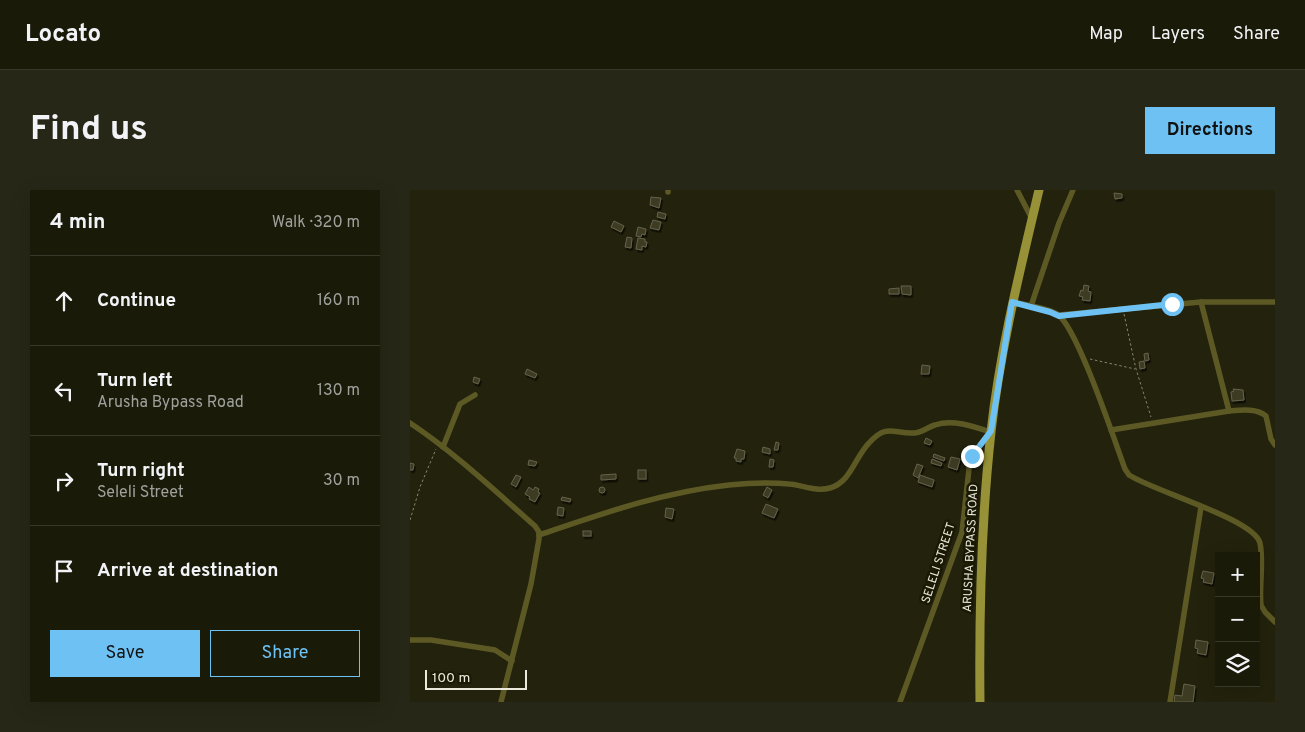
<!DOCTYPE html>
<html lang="en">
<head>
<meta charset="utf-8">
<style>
  :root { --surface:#1a1a09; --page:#272717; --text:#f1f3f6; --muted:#9fa19c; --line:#38382a; --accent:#6ec2f3 }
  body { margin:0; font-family:Overpass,sans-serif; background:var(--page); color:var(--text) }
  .controls { position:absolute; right:15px; bottom:15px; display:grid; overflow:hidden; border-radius:0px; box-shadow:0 5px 20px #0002 }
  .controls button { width:45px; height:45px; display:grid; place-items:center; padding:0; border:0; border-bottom:1px solid var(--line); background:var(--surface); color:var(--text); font:25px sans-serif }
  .scale { position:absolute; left:15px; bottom:12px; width:102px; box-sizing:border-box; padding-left:5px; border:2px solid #eae9db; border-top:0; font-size:14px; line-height:18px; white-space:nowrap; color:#eae9db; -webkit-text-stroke:4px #1a1904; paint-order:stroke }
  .stop { position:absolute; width:15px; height:15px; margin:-11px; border:4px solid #6ec2f3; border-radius:50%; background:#fff }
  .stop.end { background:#6ec2f3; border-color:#fff; box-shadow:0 1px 5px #0008 }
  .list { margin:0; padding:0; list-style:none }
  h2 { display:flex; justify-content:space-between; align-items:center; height:65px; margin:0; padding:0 20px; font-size:21px }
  h2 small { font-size:16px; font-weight:400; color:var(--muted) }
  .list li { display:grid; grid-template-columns:32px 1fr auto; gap:15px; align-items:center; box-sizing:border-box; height:90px; padding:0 20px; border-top:1px solid var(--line) }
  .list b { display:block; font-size:19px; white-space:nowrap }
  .list p { margin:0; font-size:16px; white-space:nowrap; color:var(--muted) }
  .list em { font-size:16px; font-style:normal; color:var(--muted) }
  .actions { display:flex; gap:10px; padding:15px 20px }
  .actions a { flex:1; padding:11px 0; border:1px solid var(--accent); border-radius:0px; text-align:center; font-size:18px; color:var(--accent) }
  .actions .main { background:var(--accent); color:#111 }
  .icon { flex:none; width:28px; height:28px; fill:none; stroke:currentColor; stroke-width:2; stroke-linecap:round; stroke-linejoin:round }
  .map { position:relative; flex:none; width:865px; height:512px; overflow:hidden; border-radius:0px }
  header { display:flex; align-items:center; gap:30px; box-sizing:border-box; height:70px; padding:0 25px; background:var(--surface); border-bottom:1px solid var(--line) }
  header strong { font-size:24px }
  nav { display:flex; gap:28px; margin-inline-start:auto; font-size:18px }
  .intro { display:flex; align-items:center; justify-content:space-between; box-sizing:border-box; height:120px; padding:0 30px }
  h1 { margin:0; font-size:35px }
  .button { padding:12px 22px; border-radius:0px; background:var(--accent); color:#111; font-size:18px; font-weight:700 }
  main { display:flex; gap:30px; padding:0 30px }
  aside { flex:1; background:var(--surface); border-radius:0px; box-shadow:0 5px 20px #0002 }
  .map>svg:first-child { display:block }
  .building { fill:#3c3b24; stroke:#65634b; filter:url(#shadow) }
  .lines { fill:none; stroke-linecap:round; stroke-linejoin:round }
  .path { stroke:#878674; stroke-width:1; stroke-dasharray:2.5 2.5; stroke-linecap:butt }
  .street { stroke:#5d5925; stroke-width:5.5 }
  .primary { stroke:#979137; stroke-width:9 }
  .route { stroke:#6ec2f3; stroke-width:6 }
  .labels { text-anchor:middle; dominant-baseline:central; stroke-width:5; stroke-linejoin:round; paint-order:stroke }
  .street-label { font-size:12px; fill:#eae9db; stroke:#1a1904 }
</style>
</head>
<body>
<header>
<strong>Locato</strong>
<nav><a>Map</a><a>Layers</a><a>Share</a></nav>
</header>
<div class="intro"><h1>Find us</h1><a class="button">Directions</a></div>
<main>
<aside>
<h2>4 min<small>Walk · 320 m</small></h2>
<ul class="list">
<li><svg class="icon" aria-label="ahead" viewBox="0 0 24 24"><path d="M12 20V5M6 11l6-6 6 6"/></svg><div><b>Continue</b></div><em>160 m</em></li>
<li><svg class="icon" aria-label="left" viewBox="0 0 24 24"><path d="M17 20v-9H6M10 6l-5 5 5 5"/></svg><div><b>Turn left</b><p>Arusha Bypass Road</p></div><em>130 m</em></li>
<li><svg class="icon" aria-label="right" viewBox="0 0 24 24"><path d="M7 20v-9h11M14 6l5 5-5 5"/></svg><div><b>Turn right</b><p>Seleli Street</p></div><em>30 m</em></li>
<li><svg class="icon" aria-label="arrive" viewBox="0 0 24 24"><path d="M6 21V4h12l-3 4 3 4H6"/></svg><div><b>Arrive at destination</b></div></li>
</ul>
<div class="actions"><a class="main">Save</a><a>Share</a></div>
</aside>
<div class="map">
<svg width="865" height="512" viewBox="0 0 865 512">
  <defs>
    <filter id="shadow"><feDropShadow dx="1.5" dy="2.5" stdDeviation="0" flood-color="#0009"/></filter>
  </defs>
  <rect width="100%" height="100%" fill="#23220c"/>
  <g class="building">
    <path d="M704,3L712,4V8L705,9Z"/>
    <path d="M241,7L251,8L249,18L240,15Z"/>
    <path d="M248,22L256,24L255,29L247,27Z"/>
    <path d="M243,30L251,32L249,40L240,38Z"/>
    <path d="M204,31L214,36L211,42L201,37Z"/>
    <path d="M228,37L236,39L235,45L232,44L231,47L226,46Z"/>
    <path d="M217,47L222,48L221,58L215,57Z"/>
    <path d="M228,48L235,49V52H237L236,57L232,56V60L226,59Z"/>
    <path d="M674,95L679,96L678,101L681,102L680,111L672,110L673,107L669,106L671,100L673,101Z"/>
    <path d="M491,96H501V105L492,104Z"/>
    <path d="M489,98V104H479V99Z"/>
    <path d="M738,163L739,170L735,171L734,164Z"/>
    <path d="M734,171L735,178L730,179L729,172Z"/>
    <path d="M512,175L520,176L519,184H511Z"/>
    <path d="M117,179L127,184L125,188L115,184Z"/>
    <path d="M64,187L70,189L68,194L63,192Z"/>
    <path d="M823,199L833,200L834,210L822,211L821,202L824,201Z"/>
    <path d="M516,248L522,251L520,255L514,253Z"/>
    <path d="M366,252L369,253L368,260H364Z"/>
    <path d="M353,257L360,259V264L352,262Z"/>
    <path d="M327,259L335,261L334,269H331V272L326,271V268H324Z"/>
    <path d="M524,264L535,268L534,271L523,267Z"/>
    <path d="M541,267L550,269L547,280L538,277Z"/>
    <path d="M360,269L364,270L363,277H359Z"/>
    <path d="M522,269L532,273L531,276L521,273Z"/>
    <path d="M119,270L127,272L125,276L118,275Z"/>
    <path d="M0,273L4,274L3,280H0Z"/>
    <path d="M507,274L513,276L508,288L503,285Z"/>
    <rect x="228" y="280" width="8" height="9"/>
    <path d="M206,284V289L191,290V285Z"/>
    <path d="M106,285L111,287L106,297L101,294Z"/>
    <path d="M510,285L524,290L522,297L508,292Z"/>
    <path d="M119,297L123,300L125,297L129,299L128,302L130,303L125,312L119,309L120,307L115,304Z"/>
    <path d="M357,297L362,300L358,308L353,305Z"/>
    <circle cx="192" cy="300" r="3"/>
    <path d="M152,307L161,309L160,312L151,310Z"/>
    <path d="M356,314L368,319L364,328L352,323Z"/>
    <path d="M148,317L154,318L153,326L147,325Z"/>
    <path d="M256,318L264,319L262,329L255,327Z"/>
    <rect x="173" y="341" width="8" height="5"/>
    <path d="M793,381L804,383L802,394L793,392L794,389L791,388Z"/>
    <path d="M786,450L798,452L796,465L787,463L788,459L785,458Z"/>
    <path d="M774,494L785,496L783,512H764L765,505L772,506Z"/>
  </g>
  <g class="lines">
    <g class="path">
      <path d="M714,124L726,179L741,227"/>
      <path d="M680,169L725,179"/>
      <path d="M0,330L10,297L26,259"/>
    </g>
    <g class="street">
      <path d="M607,0L622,29"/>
      <path d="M258,2V0"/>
      <path d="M602,112C616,115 635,117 647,124C667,136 705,252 715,279L719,285C743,301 844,329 850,353C854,373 849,395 851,415L855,422L865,432"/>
      <path d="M791,112L819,221"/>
      <path d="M621,116L649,33L663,0"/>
      <path d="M649,125L791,112H865"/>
      <path d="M0,233C45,263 85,301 125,336L129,342V349L121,394L91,512"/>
      <path d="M701,240L819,221C831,220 847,218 856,226L861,249L865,255"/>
      <path d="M33,257L50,214L65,205"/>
      <path d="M129,345C191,324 253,302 319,295C339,293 359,292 379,294C393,295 406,302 420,298C441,292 445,267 459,253C477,233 483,244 504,243C511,243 518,237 525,235C542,229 563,236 580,242"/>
      <path d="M0,450H21L85,460L102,471"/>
      <path d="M490,512L552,342L560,270L564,263L580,242"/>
      <path d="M760,512L791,317"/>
    </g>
    <path class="primary" d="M570,512C569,422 571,332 581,242C590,160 610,80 629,0"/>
  </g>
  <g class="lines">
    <path class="route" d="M562,266L581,241L602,112L640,122L649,126L762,114"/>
  </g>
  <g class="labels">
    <g class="street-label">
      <text transform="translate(561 358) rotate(-87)">ARUSHA BYPASS ROAD</text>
      <text transform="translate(529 373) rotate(-72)">SELELI STREET</text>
    </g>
  </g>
</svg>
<div class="controls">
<button>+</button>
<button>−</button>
<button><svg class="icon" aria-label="layers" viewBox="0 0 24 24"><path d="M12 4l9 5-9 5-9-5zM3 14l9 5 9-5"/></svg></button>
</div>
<div class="scale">100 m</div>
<div class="stop" style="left:762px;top:114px"></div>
<div class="stop end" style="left:562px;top:266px"></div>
</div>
</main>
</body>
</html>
